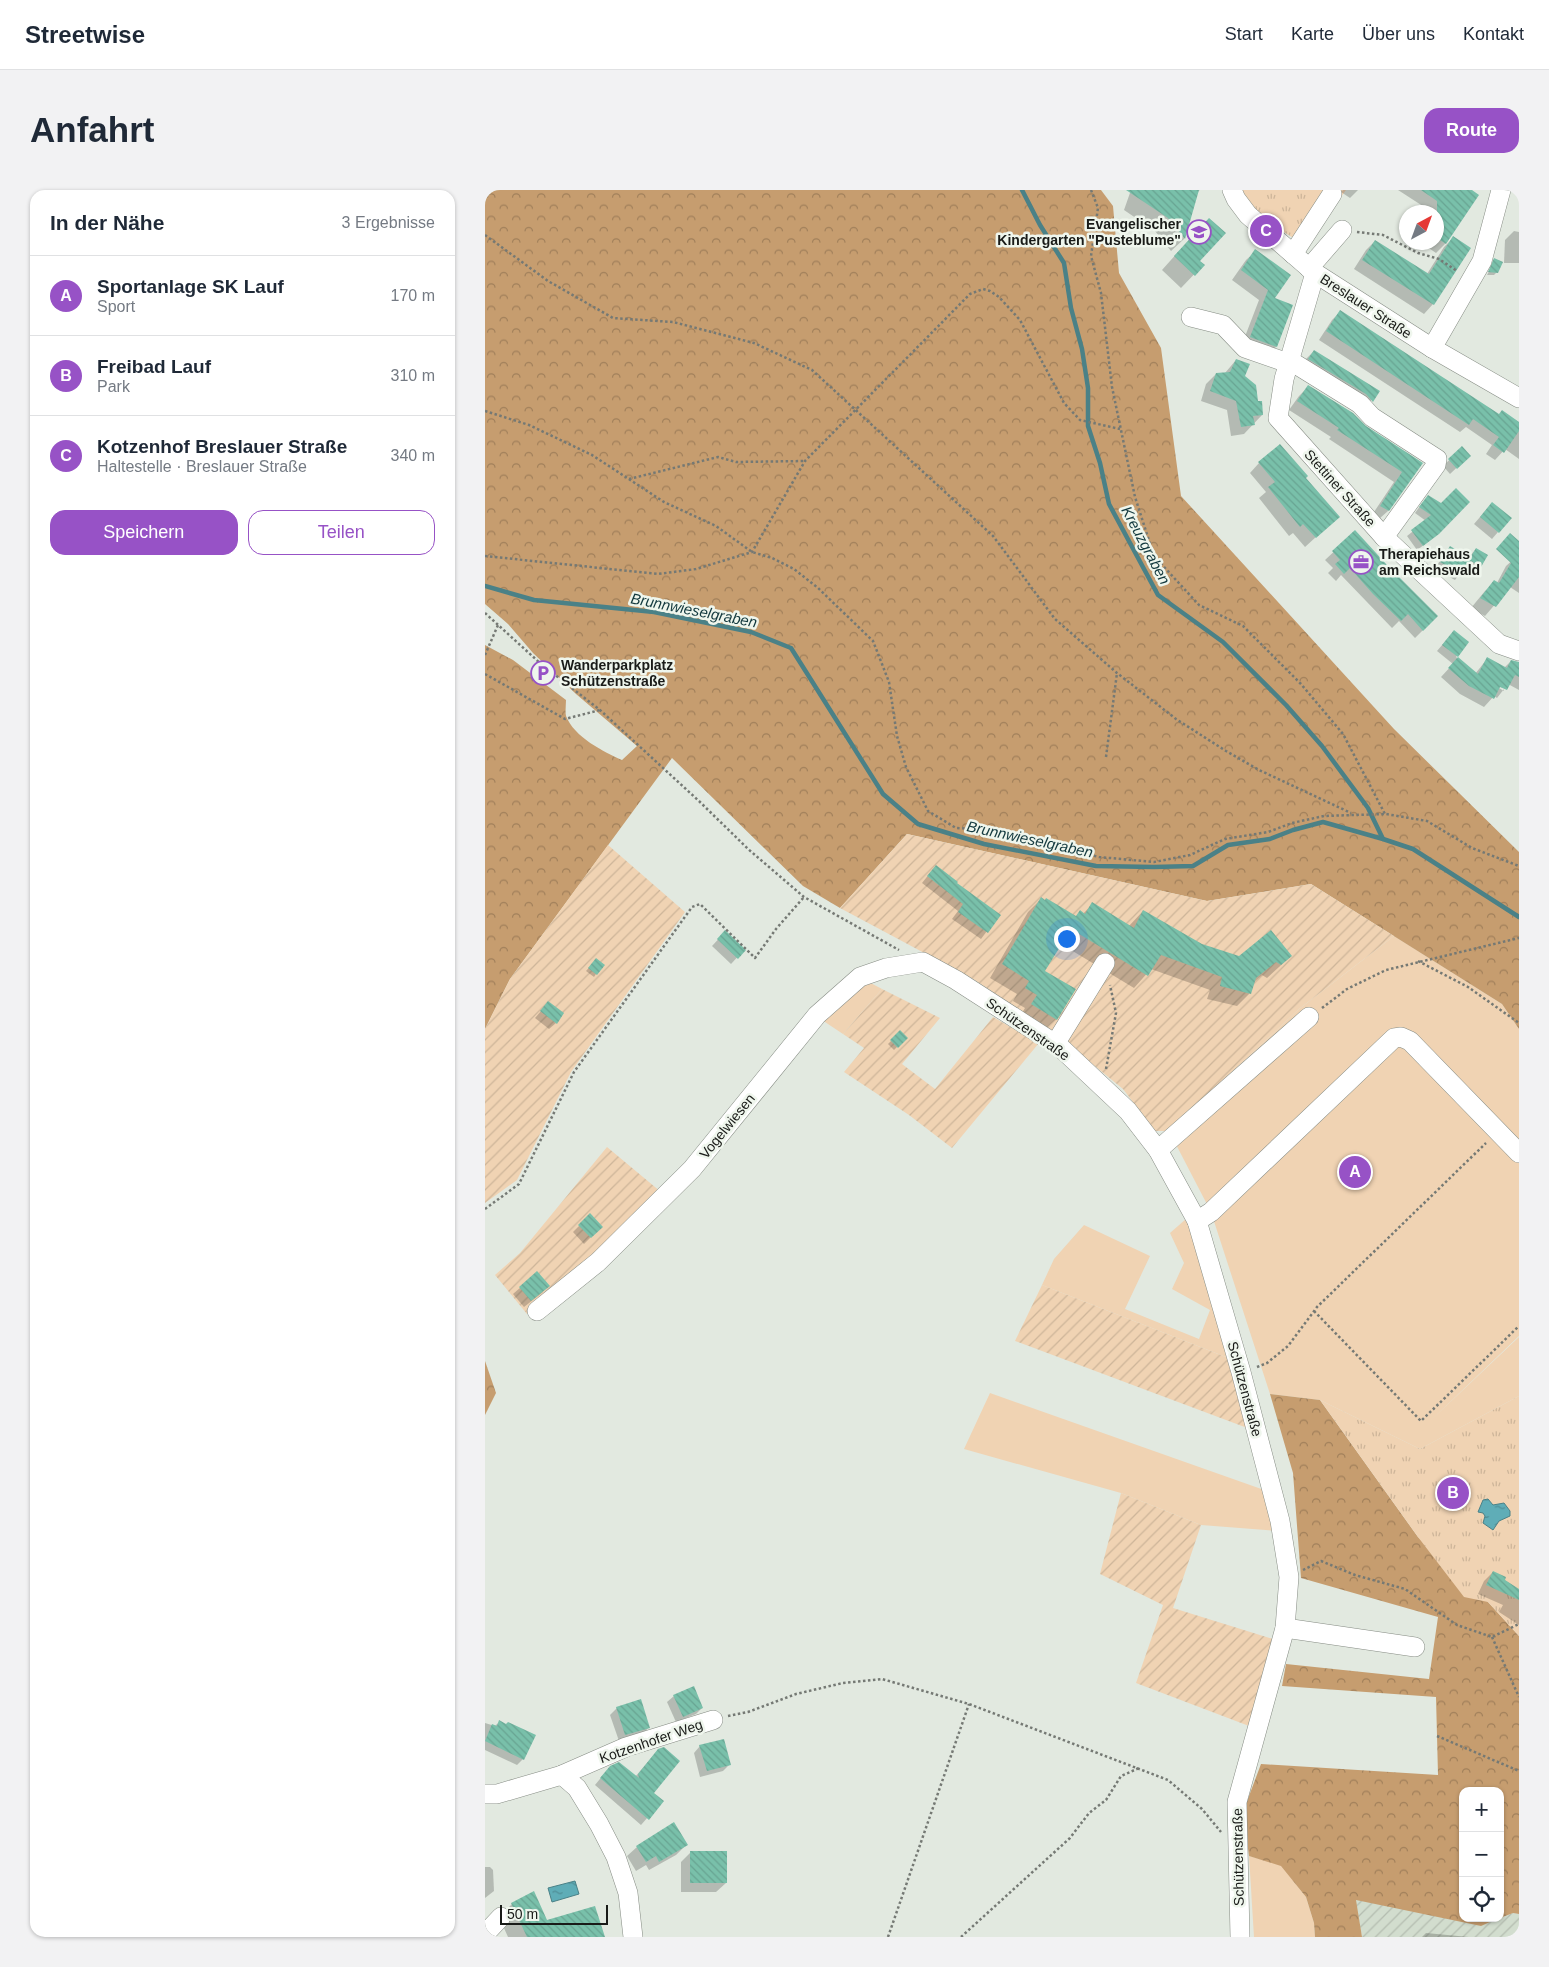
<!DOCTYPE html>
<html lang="de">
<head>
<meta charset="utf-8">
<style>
  :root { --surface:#fff; --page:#f2f2f3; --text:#1f2937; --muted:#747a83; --line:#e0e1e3; --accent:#9752c6 }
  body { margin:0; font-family:Helvetica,sans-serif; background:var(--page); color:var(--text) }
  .controls { position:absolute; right:15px; bottom:15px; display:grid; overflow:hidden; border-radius:10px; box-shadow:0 1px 4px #0004 }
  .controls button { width:45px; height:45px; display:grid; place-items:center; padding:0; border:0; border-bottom:1px solid var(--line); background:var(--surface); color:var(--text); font:25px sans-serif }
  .compass { position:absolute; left:914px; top:15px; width:45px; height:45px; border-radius:50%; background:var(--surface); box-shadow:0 1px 4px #0004; rotate:41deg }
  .scale { position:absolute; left:15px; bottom:12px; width:108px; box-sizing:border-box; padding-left:5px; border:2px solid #191b18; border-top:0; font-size:14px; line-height:18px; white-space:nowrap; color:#191b18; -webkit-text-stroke:4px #eff6ed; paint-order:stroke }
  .you { position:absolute; left:581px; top:748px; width:18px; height:18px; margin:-12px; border:4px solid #fff; border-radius:50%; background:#1a73e8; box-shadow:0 0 0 8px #1a73e833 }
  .badge { display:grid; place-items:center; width:32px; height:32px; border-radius:50%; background:var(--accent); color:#fff; font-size:16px; font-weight:700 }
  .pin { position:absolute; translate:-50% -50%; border:2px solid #fff; box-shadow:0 1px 5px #0006 }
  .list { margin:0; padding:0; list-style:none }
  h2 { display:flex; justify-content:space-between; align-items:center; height:65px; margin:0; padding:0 20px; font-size:21px }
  h2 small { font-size:16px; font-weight:400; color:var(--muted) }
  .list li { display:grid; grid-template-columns:32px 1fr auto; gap:15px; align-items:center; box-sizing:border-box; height:80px; padding:0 20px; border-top:1px solid var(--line) }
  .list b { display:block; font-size:19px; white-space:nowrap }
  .list p { margin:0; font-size:16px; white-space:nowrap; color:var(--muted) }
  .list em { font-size:16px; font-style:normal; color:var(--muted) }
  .actions { display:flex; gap:10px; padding:15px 20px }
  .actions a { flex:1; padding:11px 0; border:1px solid var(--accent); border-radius:15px; text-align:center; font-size:18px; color:var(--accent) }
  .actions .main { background:var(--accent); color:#fff }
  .icon { flex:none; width:28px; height:28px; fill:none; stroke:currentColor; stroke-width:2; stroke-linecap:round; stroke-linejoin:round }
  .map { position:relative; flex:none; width:1034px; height:1747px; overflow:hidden; border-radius:15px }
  header { display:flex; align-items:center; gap:30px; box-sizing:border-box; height:70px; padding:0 25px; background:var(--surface); border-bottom:1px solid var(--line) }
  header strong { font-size:24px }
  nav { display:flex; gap:28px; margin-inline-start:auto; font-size:18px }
  .intro { display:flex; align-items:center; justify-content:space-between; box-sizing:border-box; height:120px; padding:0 30px }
  h1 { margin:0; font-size:35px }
  .button { padding:12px 22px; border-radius:15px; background:var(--accent); color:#fff; font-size:18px; font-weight:700 }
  main { display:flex; gap:30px; padding:0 30px }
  aside { flex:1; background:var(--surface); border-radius:15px; box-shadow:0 1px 4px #0004 }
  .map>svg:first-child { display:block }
  .industrial { fill:url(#industrial-furrows) }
  .grass { fill:#f0d3b3 }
  .forest { fill:url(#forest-crowns) }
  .park { fill:url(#park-tufts) }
  .garden { fill:url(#garden-furrows) }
  .water { fill:url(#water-ripples); stroke:#4a8187 }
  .shadow { fill:#0003; fill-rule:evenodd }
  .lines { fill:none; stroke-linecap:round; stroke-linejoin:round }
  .stream { stroke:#4a8187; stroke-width:4.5 }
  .building { fill:url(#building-back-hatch) }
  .minor-casing { stroke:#868c84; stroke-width:20 }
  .path { stroke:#757974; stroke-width:2.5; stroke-dasharray:2.5 2.5; stroke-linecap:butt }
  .minor { stroke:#fff; stroke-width:19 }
  .labels { text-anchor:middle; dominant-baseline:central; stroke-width:5; stroke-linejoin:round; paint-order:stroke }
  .poi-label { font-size:14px; font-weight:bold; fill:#191b18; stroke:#eff6ed; text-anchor:start }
  .street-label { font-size:14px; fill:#191b18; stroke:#eff6ed }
  .water-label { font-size:15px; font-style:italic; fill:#13393e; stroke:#eff6ed }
</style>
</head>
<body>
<header>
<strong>Streetwise</strong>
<nav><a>Start</a><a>Karte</a><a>Über uns</a><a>Kontakt</a></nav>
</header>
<div class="intro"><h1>Anfahrt</h1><a class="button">Route</a></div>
<main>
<aside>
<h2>In der Nähe<small>3 Ergebnisse</small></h2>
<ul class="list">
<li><span class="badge">A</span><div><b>Sportanlage SK Lauf</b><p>Sport</p></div><em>170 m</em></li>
<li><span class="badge">B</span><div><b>Freibad Lauf</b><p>Park</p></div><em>310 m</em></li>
<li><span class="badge">C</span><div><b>Kotzenhof Breslauer Straße</b><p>Haltestelle · Breslauer Straße</p></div><em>340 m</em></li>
</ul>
<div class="actions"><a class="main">Speichern</a><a>Teilen</a></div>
</aside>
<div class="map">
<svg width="1034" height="1747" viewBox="0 0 1034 1747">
  <defs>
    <pattern id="industrial-furrows" width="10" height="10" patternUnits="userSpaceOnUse" patternTransform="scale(1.25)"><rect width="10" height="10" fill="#d2ddce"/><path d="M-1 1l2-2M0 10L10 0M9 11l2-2" fill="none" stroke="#b4bdb0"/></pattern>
    <pattern id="forest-crowns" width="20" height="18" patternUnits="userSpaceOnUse" patternTransform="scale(1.25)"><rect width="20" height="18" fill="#c69d6f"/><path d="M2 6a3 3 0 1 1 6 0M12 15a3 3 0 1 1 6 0" fill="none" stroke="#a07f5a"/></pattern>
    <pattern id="park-tufts" width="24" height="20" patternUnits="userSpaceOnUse" patternTransform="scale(1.25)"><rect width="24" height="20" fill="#f0d3b3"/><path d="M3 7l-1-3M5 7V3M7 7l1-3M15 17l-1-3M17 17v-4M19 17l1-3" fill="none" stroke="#cdb599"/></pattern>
    <pattern id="garden-furrows" width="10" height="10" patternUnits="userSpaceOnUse" patternTransform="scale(1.25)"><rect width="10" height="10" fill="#f0d3b3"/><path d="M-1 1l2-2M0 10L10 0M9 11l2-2" fill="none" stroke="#cdb599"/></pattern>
    <pattern id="water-ripples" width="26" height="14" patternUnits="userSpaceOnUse" patternTransform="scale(1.25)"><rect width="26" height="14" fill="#5fadb7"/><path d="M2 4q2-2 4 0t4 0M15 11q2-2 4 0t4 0" fill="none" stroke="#4e8c94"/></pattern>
    <pattern id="building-back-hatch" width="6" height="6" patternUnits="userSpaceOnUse" patternTransform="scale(1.25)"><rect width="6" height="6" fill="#79c0aa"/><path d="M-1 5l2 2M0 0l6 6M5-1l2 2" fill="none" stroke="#68a492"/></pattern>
  </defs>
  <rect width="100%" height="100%" fill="#e2e9e0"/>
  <path class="industrial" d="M870,1709L996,1735L1028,1723L1034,1724V1747H877Z"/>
  <g class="grass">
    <path d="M909,746L1017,814L1034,839V1146L942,1234L1034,1147V1206L935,1259L835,1210L785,1204L726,1022L684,941L814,819Z"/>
    <path d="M380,790L397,799L358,844L334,828Z"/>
    <path d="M701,1029L708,1037L746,1169L557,1095L569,1069L599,1035L665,1066L640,1119L714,1149L725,1120L687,1099L699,1073L685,1043Z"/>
    <path d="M505,1203L782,1301L792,1341L716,1335L636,1303L479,1259Z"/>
    <path d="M764,1666L796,1675L821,1707L829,1733L830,1747H769Z"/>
  </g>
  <g class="forest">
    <path d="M0,0H616L628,16L634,83L676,158L696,306L909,539L1034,662V839L1017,814L826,694L722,711L422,644L355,718L318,696L187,568L25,789L0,839V455L28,470L81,510C81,515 80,521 81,526C89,547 119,562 137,570L152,556L91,504L48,463L23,434L0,414Z"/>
    <path d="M0,1171L11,1203L0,1225Z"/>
    <path d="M785,1204L835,1210L933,1347L1003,1412L1034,1446V1724L1028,1723L1015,1728V1601H978V1728H1014L996,1736L871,1710L877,1747H830L829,1733L821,1707L796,1676L764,1666L758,1622L776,1574L953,1585L951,1507L797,1496L801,1474L944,1489L953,1427L816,1388L808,1283Z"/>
  </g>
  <g class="park">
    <path d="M757,0H861L821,56C798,41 769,27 757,0Z"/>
    <path d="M1034,1206V1446L1003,1412L979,1407L933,1347L835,1210L935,1259Z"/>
  </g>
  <g class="garden">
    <path d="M422,644L722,711L826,694L909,746L814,819L684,941H670L638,899L568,842L488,789L355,718Z"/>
    <path d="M123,655L200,722L86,882L32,990L0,1013V839L25,789Z"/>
    <path d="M397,799L455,828L417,874L450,899L508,827L554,853L467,958L424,925L359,882L379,858L358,844Z"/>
    <path d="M122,957L176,1002L111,1068L42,1124L10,1085L35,1063Z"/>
    <path d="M557,1095L746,1169L765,1239L530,1151Z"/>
    <path d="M636,1303L716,1335L688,1418L788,1449L764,1536L651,1493L678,1415L615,1384Z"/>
  </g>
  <g class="water">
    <path d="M1003,1309L1008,1315L1019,1313L1025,1321V1326L1014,1331L1008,1340L998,1333L1000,1326L998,1323L993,1322L998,1310Z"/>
    <path d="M90,1691L94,1704L67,1712L63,1698Z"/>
  </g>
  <g class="shadow">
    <path d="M646,0H715L712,2L699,49L686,61L670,41L639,20Z"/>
    <path d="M858,0H873L865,8L856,2Z"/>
    <path d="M913,0H985L992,5L960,54L951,63L935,52H952V22H947Z"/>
    <path d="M1029,41L1034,42V73H1019L1020,50Z"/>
    <path d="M711,42L713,71L718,75L696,98L677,80Z"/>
    <path d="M968,48L948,114L939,124L869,79L881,60L890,51L942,84L959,57Z"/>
    <path d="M771,61L788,109L791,157L781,166L756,157L774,110L747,90L761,70Z"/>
    <path d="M1010,70L1012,82L1009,85H1002Z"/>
    <path d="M855,122L1013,225L1034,233V269L1020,259L1010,270L1001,264L1007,255L981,237L975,242L834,150L847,130Z"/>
    <path d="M829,161L893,202L878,220L819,171Z"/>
    <path d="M751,170L777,225L759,244L746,246L742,220L716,211L721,194L731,184L740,183Z"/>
    <path d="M823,197L880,237L936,274L903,321L894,329L887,325L909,292L844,249L846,247L804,220L814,206Z"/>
    <path d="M977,258L984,266L965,284L958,276Z"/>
    <path d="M774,273L819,288L843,336L820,357L808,343L804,346L774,308L781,302L765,283Z"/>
    <path d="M938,312L956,315L947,349L932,360L922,346L941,331L930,323Z"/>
    <path d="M1001,320L1013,342L1007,349L989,334Z"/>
    <path d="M870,342L944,434L930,448L914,431L907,438L856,385L851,391L843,383L848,378L840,370Z"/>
    <path d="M965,358L983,368L991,359L995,376L989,382L980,377L970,390L950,379L959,364Z"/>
    <path d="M1031,367L1034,369V403L1025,397L1000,426L986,418L1000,401L1010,392L1012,393L1021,376Z"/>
    <path d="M963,448L982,453L971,467L990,484L1002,469L1019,478L1026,471L1034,474V500L1023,494L1012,508L1009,506L999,517L975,504L956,487L968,474L952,461ZM1009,495L1019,498V501Z"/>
    <path d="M445,683L470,693L514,725L496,749L467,729L473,721L437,693Z"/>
    <path d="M556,709L590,727L598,724L607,714L644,736L658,721L717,755L754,767L806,766L782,788L777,785L769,792L765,803L752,816L722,809L725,800L666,779L649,798L576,754L558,781L589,800L571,829L557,842L534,828L540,818L528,811L532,804L505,788L543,722Z"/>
    <path d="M240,742L259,760L246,774L227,756Z"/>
    <path d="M109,772L111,784L109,787L101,781Z"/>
    <path d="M63,813L71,833L64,839L50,828Z"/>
    <path d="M415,842L421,848L409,860L403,854Z"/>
    <path d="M105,1025L116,1037L99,1054L88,1042Z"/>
    <path d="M52,1083L58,1102L39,1117L28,1104Z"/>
    <path d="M1008,1382L1034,1400V1435L1014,1422L1018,1415L993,1404L999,1391Z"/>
    <path d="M189,1506L217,1518L211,1524L191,1532L182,1512Z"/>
    <path d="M132,1518L164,1537L158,1544L134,1551L125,1525Z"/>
    <path d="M14,1532L38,1569L32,1575L0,1560V1533L10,1536Z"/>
    <path d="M215,1556L245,1574L238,1581L215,1587L209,1563Z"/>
    <path d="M173,1560L167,1603L177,1611L156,1635L110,1595L119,1584L150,1587Z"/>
    <path d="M201,1655L191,1665L164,1680L161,1675L151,1681L142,1666L152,1657Z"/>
    <path d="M206,1662L241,1693L231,1702H196V1672Z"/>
    <path d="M0,1677H5L8,1680L9,1701L0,1708Z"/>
    <path d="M27,1714L62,1731L117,1747H23L14,1727Z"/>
    <path d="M941,1743L984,1747H937Z"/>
  </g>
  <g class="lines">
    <g class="stream">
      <path d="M537,0L555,35L579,73L586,118L597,159L603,198V236L615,273L624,314L673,405L738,452L801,515L837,556L883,618L898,649"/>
      <path d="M0,396L49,410L169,422L266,442L306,458L398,604L433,634L499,654L611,676L669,677L708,676L743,655L785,649L808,640L838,632L898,649L928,659L1034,727"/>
    </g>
  </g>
  <g class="building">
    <path d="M641,0H714L700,49L683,28Z"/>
    <path d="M936,0H987L994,5L961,54L952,48V11Z"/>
    <path d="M724,28L741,43L715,71L720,75L710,86L689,66Z"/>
    <path d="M968,46L986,58L949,115L877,70L890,50L944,84Z"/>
    <path d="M770,59L806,85L790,108L808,115L792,157L765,147L783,100L756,80Z"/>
    <path d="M1009,68L1018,72L1013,83L1003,82Z"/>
    <path d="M855,120L1014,224L1017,220L1034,232V241L1019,263L1008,255L1014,247L988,229L984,235L841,141Z"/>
    <path d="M829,160L895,201L888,212L881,204L823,169Z"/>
    <path d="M751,169L765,174L760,186L771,195L773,211H777L778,225L768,226L770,235L756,237L751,211L725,201L731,183L745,182Z"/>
    <path d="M823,195L868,223L881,236L938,273L904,321L895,316L917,282L852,240L854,238L812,211Z"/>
    <path d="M795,254L823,286L821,288L855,327L831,348L818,334L815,337L783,297L790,292L773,272Z"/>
    <path d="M977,256L986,266L972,279L963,269Z"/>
    <path d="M971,298L985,312L954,344L938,356L926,340L946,325L934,317L943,305L956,313Z"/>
    <path d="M1007,312L1027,328L1014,343L995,327Z"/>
    <path d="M870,340L902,375L953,426L938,441L923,424L916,431L888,404L865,378L859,384L850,374L855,370L847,361Z"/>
    <path d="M1025,343L1034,351V387L1011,417L995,408L1009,390L1014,393L1026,373L1011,359Z"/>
    <path d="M965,356L985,368L991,358L1003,365L996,377L986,371L977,385L955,372Z"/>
    <path d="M969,440L984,452L973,467L957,455Z"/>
    <path d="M973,467L993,484L1002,467L1022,478L1026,470L1034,472V487L1030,485L1022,500L1015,497L1009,509L984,496L963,478Z"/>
    <path d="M451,675L473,692L472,693L516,725L503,743L473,722L478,714L442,686Z"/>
    <path d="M556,707L560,710L561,708L591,726L595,720L600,724L607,712L649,738L658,720L717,754L754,766L786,740L807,766L796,775L791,772L771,788L766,804L735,796L737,787L676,765L663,786L586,739L560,781L591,799L572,830L546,814L552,805L540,798L544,791L517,774Z"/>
    <path d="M240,740L261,760L253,769L232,749Z"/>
    <path d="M111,768L120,775L112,785L103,778Z"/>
    <path d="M63,811L79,823L72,834L55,821Z"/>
    <path d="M415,840L423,848L413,858L405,850Z"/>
    <path d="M105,1023L118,1037L106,1048L93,1035Z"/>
    <path d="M52,1081L65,1096L46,1111L34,1097Z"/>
    <path d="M1008,1381L1021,1387L1020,1390L1034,1399V1410L1001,1395Z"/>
    <path d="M209,1496L218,1518L198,1527L188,1505Z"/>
    <path d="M156,1509L165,1538L140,1545L131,1517Z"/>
    <path d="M14,1530L21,1534L23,1532L51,1545L39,1570L0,1551L7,1534L12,1536Z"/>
    <path d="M239,1549L246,1575L222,1581L214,1555Z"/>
    <path d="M179,1557L195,1571L169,1603L179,1611L164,1630L115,1588L125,1576L134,1572L154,1588L153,1584L173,1559Z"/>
    <path d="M189,1632L203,1655L174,1672L171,1666L161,1672L151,1656Z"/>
    <rect x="205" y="1661" width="37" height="32"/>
    <path d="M49,1701L62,1730L110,1716L120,1747H42L26,1713Z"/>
  </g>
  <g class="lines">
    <g class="minor-casing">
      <g id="minor">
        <path d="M747,0L751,9L763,25L830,83L947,158L1034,208"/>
        <path d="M808,64L847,4"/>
        <path d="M824,78L857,40"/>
        <path d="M830,83L799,189L793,228L899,347L1014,454L1034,461"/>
        <path d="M706,127L738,135L760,158L803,173"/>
        <path d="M947,158L997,71L1016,0"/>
        <path d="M804,170L875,214L887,227L952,269L951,275L899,347"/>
        <path d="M570,854L620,773"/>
        <path d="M673,960L824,827"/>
        <path d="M712,1031L726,1022L909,848L916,847L925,851L1034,963"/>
        <path d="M52,1121L113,1072L207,979L332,825L375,787L401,778L438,772L471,790L575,857L643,921L673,960L712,1031L756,1182L795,1331L804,1387L800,1438L752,1612L755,1747"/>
        <path d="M800,1438L930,1457"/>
        <path d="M77,1585L92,1598L114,1634L131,1667L143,1703L148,1747"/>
        <path d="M0,1604H12L77,1585L141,1557L228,1530"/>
        <path d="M0,1744L16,1727"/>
      </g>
    </g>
    <g class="path">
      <path d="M606,0L613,18L606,66L616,103L627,197L650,307L669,366L714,415L758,436L816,494L858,544L900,624"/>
      <path d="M872,42L898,45L933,63L954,69L972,81"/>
      <path d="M0,45L63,91L128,128L188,132L269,153L327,180L508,346L570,429L632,483L691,529L741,561L774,580L866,623"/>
      <path d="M0,221L44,235L107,265L179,312L231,336L267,362L287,368L309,379L333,398L388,451L404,492L412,546L421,577L443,621L471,638L504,640L614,667L669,672L705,665L740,649L783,642L807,633L839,626L901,624L942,631L987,658L1034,676"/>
      <path d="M144,289L233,267L251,272L320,271"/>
      <path d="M0,366L173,384L211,379L267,362L320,271L485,104L498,99L505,101L514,107L535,130L579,213L595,230L635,239"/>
      <path d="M0,423L56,474L115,520L215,612L263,659L319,707L414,760"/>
      <path d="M0,465L13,435"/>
      <path d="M0,484L80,529L115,520"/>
      <path d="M621,567L632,483"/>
      <path d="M933,771L983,797L1034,833"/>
      <path d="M837,818L862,799L901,780L1034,748"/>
      <path d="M621,879L631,823L625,795"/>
      <path d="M0,1019L34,994L89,882L207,717L215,714L270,768L291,739L319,707"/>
      <path d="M829,1121L936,1231L1034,1136"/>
      <path d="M772,1177L782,1173L803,1156L832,1117L1001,953"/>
      <path d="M818,1380L836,1371L870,1385L920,1399L972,1435L1007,1447L1034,1434"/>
      <path d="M1007,1447L1034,1507"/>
      <path d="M243,1526L263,1522L311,1504L358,1493L397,1489L484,1514L683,1590L717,1619L736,1642"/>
      <path d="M952,1546L1034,1581"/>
      <path d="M403,1747L484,1514"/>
      <path d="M476,1747L585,1648L604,1623L621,1610L636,1586L654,1578"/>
    </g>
    <use href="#minor" class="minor"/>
  </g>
  <defs>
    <g id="school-ring" transform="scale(1.25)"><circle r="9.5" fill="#eff6ed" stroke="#9752c6" stroke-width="1.5"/><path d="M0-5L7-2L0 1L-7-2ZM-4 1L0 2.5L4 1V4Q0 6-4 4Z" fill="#9752c6"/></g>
    <g id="office-ring" transform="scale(1.25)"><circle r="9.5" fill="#eff6ed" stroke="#9752c6" stroke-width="1.5"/><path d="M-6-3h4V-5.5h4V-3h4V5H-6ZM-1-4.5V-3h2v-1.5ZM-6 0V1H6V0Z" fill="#9752c6"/></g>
    <g id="parking-ring" transform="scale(1.25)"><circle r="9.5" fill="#eff6ed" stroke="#9752c6" stroke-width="1.5"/><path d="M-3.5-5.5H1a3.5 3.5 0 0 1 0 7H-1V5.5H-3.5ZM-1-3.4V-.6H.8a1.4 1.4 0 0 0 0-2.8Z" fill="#9752c6"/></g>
  </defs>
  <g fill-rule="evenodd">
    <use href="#school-ring" x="714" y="42"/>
    <use href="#office-ring" x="876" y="372"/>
    <use href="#parking-ring" x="58" y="483"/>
  </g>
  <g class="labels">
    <g class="poi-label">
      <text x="696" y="34" text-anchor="end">Evangelischer<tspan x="696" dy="16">Kindergarten "Pusteblume"</tspan></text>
      <text x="894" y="364">Therapiehaus<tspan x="894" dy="16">am Reichswald</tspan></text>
      <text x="76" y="475">Wanderparkplatz<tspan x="76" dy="16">Schützenstraße</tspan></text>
    </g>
    <g class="street-label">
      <text transform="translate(881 116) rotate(33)">Breslauer Straße</text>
      <text transform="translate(855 298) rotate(48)">Stettiner Straße</text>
      <text transform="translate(543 839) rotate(35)">Schützenstraße</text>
      <text transform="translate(242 936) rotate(-51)">Vogelwiesen</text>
      <text transform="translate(760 1199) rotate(75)">Schützenstraße</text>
      <text transform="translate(166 1551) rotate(-19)">Kotzenhofer Weg</text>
      <text transform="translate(753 1667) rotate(-91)">Schützenstraße</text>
    </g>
    <g class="water-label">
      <text transform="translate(661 355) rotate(62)">Kreuzgraben</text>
      <text transform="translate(209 420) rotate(11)">Brunnwieselgraben</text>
      <text transform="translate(545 649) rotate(12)">Brunnwieselgraben</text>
    </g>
  </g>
</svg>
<div class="controls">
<button>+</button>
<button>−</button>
<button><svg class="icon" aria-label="locate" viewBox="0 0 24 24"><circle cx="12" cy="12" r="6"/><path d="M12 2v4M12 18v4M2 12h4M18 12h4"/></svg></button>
</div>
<svg class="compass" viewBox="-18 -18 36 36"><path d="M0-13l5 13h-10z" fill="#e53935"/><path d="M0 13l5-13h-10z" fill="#747a83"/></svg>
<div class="scale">50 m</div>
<div class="you"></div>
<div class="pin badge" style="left:870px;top:982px">A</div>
<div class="pin badge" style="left:968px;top:1303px">B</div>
<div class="pin badge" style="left:781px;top:41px">C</div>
</div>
</main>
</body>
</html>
